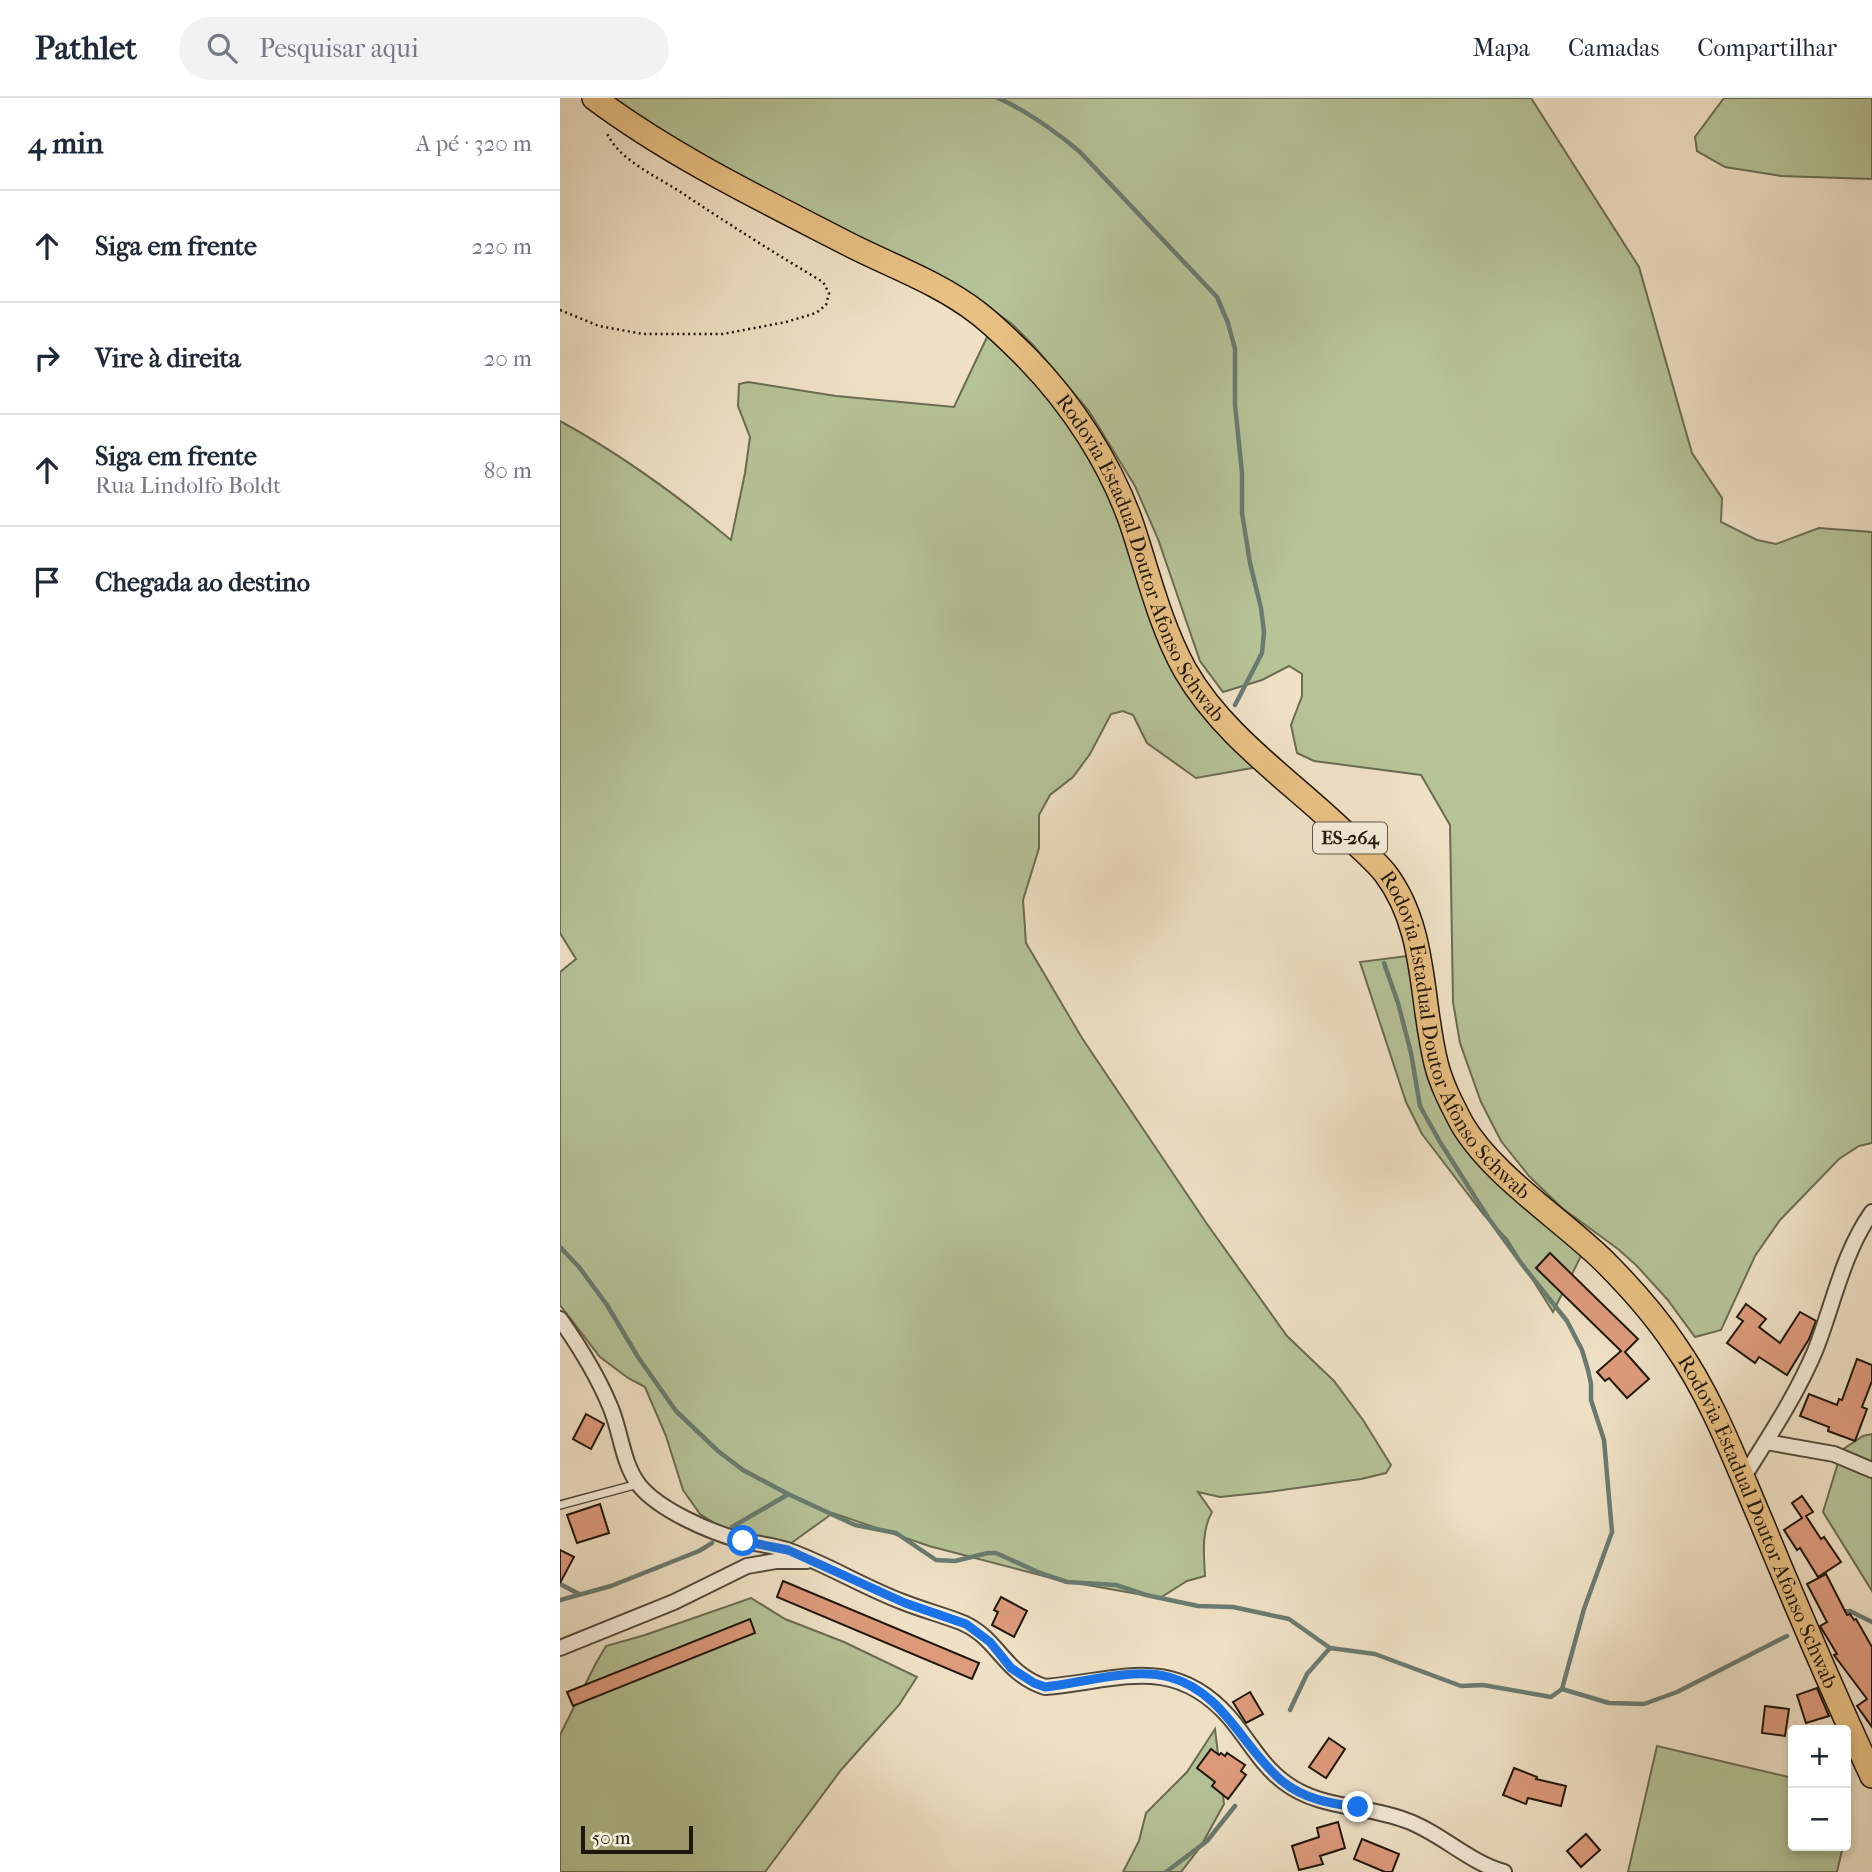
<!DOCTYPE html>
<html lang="pt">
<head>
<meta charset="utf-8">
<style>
  :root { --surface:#fff; --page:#f2f2f3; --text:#1f2937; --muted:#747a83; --line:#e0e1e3 }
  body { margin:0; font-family:"IM FELL French Canon",serif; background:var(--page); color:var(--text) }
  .controls { position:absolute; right:21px; bottom:21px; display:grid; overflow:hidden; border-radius:7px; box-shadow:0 4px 10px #0003 }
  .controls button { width:63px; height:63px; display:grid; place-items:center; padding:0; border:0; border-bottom:2px solid var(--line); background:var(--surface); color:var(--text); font:35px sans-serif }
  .scale { position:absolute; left:21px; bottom:18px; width:112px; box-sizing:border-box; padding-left:7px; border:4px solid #1f160c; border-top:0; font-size:19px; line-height:24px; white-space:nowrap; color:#1f160c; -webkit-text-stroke:5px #f5ecd9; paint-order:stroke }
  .stop { position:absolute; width:21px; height:21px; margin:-16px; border:5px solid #1a73e8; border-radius:50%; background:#fff }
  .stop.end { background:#1a73e8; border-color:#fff; box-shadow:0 2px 7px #0008 }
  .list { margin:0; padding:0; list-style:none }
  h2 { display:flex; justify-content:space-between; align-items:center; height:91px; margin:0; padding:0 28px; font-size:30px }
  h2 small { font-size:23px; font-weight:400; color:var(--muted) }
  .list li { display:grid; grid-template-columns:46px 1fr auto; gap:21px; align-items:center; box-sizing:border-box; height:112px; padding:0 28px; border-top:2px solid var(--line) }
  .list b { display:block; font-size:26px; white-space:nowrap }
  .list p { margin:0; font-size:23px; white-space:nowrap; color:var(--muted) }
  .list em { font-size:23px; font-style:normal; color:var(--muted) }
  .icon { flex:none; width:38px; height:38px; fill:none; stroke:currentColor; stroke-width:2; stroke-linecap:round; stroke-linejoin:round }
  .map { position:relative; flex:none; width:1312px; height:1774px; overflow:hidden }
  header { display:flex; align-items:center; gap:42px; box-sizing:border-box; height:98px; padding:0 35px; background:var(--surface); border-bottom:2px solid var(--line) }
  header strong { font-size:33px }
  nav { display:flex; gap:38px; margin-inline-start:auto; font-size:24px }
  .search { width:490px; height:63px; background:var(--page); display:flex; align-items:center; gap:18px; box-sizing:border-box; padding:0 24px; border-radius:38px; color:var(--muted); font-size:26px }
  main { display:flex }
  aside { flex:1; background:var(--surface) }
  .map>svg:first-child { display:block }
  .green { fill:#b5c397; stroke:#6a6c52; stroke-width:2 }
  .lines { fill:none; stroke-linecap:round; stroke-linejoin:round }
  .stream { stroke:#697b71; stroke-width:4.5 }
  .building { fill:#de9b7c; stroke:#1f160c; stroke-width:2 }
  .service-casing { stroke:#53493a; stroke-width:10 }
  .minor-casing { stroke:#53493a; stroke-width:18 }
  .primary-casing { stroke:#1f160c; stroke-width:26 }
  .path { stroke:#1f160c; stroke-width:2.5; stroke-dasharray:2 3.5; stroke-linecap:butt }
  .service { stroke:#f5ecd9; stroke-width:7 }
  .minor { stroke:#f5ecd9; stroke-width:14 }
  .primary { stroke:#e8c082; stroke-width:23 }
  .route { stroke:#1a73e8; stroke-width:9 }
  .labels { text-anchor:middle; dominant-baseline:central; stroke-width:5; stroke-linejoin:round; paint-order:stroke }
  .shield { fill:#f5ecd9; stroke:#5f564a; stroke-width:2 }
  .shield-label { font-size:19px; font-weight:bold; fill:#1f160c }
  .street-label { font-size:21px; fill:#1f160c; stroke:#f5ecd9 }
</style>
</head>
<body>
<header>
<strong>Pathlet</strong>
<div class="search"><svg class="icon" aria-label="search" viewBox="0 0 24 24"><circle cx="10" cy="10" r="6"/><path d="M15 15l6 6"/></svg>Pesquisar aqui</div>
<nav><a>Mapa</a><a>Camadas</a><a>Compartilhar</a></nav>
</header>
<main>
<aside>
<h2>4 min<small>A pé · 320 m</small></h2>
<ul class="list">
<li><svg class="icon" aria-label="ahead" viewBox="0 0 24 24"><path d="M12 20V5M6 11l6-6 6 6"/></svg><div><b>Siga em frente</b></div><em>220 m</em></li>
<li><svg class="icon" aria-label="right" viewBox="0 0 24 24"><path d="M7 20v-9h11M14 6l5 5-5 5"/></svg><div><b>Vire à direita</b></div><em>20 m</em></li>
<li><svg class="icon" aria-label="ahead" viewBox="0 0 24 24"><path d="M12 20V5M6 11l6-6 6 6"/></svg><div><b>Siga em frente</b><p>Rua Lindolfo Boldt</p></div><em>80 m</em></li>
<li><svg class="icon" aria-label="arrive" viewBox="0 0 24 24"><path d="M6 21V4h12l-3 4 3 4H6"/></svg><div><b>Chegada ao destino</b></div></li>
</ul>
</aside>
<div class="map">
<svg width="1312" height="1774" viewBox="0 0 1312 1774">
  <rect width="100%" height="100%" fill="#efe1c5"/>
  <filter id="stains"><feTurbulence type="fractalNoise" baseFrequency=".00286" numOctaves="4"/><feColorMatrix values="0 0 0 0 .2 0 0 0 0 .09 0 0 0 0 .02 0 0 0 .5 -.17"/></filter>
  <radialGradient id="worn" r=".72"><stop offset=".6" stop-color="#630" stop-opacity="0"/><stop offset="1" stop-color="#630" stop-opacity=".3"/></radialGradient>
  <g class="green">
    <path d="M54,0H971L1079,169L1132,355L1162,400L1161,424L1197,442L1216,446L1259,430L1312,434V1045L1299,1048L1279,1061L1220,1122L1195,1158L1161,1232L1135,1239L1107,1201L1076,1167L1058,1151L1002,1110L969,1078L941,1043L921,1004L900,945L893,904L890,727L861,677L754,663L737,655L731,627L742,598V576L729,568L702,582L663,594L640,563L598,441L575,388L529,313L473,247L452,226L406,193L249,124L72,15Z"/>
    <path d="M1164,0H1312V81L1221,78L1165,69L1137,53L1135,39Z"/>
    <path d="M428,237L476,283L527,349L594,501L698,669L636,680L587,645L573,617L563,613L551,616L530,656L513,679L490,697L479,717V750L463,802L466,845L522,940L647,1126L727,1238L774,1283L803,1322L831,1367L826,1375L801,1381L708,1394L660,1399L638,1394L652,1414C641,1433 644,1457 645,1478L627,1483L600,1500L499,1482L369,1448L273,1415L223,1451L165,1432L140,1416L123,1392L106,1338L85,1289L68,1280L40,1259L0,1207V874L16,861L0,835V323C62,357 117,397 171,442L185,375L190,339L178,308L179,286L188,284L276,298L394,309Z"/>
    <path d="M862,856L870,906L900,1014L1023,1154L993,1214L947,1141L924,1117L862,1036L846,1004L800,864Z"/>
    <path d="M1312,1336V1493L1263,1414L1282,1352L1303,1338Z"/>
    <path d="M191,1500L225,1521L284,1544L357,1579L339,1607L281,1672L205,1774H0V1637L35,1567L46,1548L85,1537Z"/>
    <path d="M655,1631L664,1706L641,1748L621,1774H563L579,1743L586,1715L627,1674Z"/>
    <path d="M1097,1648L1233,1680V1748H1283L1277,1774H1068Z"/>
  </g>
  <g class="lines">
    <g class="stream">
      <path d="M438,0C469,14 495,33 520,54L657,199L668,225L675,251V307L682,375V415L690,465L701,510L704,534L702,555L675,607"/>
      <path d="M0,1149L19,1169L47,1207L78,1259L116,1313L158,1353L183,1372L228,1396L295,1427L336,1435L376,1462L395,1463L428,1455H436L480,1475L507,1484L556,1487L586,1497L638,1508L673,1509L729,1521L770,1550L815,1556L901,1588L923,1587L991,1599L1002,1591L1024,1511L1052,1434L1044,1342L1031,1302V1286L1028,1272L1022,1252L1007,1223L964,1169L929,1121L880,1044L860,1008L851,955L838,905L824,865"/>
      <path d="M172,1429L227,1397"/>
      <path d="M0,1486L19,1496"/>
      <path d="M0,1502L51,1488L139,1453L152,1445"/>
      <path d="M1279,1514L1290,1513L1312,1524"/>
      <path d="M1002,1591L1049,1605L1084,1606L1117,1594L1227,1538"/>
      <path d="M730,1612L747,1576L770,1550"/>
      <path d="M606,1774L647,1743L675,1708"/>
    </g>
  </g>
  <g class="building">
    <path d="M990,1155L1078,1241L1065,1254L1089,1281L1067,1300L1049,1280L1045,1283L1037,1274L1061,1253L976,1170Z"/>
    <path d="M1186,1206L1206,1221L1199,1229L1220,1245L1240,1214L1256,1223L1249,1241L1227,1277L1199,1259L1195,1265L1167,1245L1183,1223L1177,1219Z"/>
    <path d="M1297,1261L1312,1267V1283L1302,1309L1307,1311L1295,1343L1268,1333L1269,1329L1240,1318L1249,1296L1277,1307L1279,1301L1282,1302Z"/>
    <path d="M26,1316L44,1326L31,1351L13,1341Z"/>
    <path d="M1242,1398L1253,1414L1246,1418L1261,1441L1264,1439L1281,1464L1258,1479L1240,1450L1237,1452L1224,1432L1242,1420L1232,1405Z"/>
    <path d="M40,1406L49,1435L17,1445L7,1417Z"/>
    <path d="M0,1452L14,1459L0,1485Z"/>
    <path d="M1266,1476L1287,1517L1290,1516L1294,1522L1296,1521L1312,1549V1629L1297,1608L1307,1601L1274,1557L1277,1556L1260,1528L1267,1524L1247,1486Z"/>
    <path d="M223,1483L419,1565L412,1581L217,1499Z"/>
    <path d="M441,1499L467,1513L454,1539L432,1527L438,1514L434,1512Z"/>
    <path d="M190,1521L195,1535L13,1608L7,1594Z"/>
    <path d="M1257,1590L1269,1618L1246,1625L1237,1597Z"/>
    <path d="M690,1594L703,1616L686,1625L673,1604Z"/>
    <path d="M1205,1608L1229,1611L1225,1638L1202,1635Z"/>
    <path d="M769,1640L785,1651L766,1680L749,1669Z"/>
    <path d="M651,1651L659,1657L661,1655L665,1658L667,1655L685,1667L681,1673L686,1677L668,1701L652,1688L655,1684L637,1670Z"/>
    <path d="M954,1670L977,1679L976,1681L1006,1688L1001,1708L968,1700L966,1706L943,1697Z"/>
    <path d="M778,1724L785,1750L760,1758L763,1766L739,1772L732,1748L759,1739L757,1730Z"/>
    <path d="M1026,1736L1040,1752L1021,1769L1007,1753Z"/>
    <path d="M802,1741L839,1756L832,1774H825L794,1761Z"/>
  </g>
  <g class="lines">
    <g class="service-casing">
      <path id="service" d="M0,1407L78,1386"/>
    </g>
    <g class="minor-casing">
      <g id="minor">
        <path d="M0,1221C19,1248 37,1277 50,1308C61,1333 62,1365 79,1387C99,1412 150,1434 180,1442C196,1446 212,1447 227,1452C267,1466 303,1489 343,1504C363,1512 383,1517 403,1525C439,1541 443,1575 485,1589C558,1583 612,1555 669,1619C688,1641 701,1667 724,1684C759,1711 805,1707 845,1722C880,1734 908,1764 944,1774"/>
        <path d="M1206,1344L1274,1356L1312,1372"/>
        <path d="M1183,1380C1208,1340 1236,1298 1255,1253C1273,1208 1283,1154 1312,1114"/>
        <path d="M0,1550L114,1504L187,1468L216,1463H247"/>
      </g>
    </g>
    <g class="primary-casing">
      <g id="primary">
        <path id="s1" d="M34,0C113,59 205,103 292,148C334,169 381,186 418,215C435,228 452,245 467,260C512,306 551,366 572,427C588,475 600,527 625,572C665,642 739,688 794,744C805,754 816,764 825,775C867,830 860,901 876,965C881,986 892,1007 902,1026C932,1077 1001,1121 1044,1163C1070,1189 1095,1217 1115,1247C1153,1301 1176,1365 1202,1425C1237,1510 1273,1594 1312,1678"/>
      </g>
    </g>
    <path class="path" d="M0,212L39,228L83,236H163L226,224L256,215L266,207L269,195L263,184C216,156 170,127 125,97C99,79 58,63 46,33"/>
    <use href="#service" class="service"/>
    <use href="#minor" class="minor"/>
    <use href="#primary" class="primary"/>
  </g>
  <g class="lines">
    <path class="route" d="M183,1443L228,1452L345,1505L406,1526L430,1544L451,1570L474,1585L485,1589C523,1585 572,1569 609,1579C664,1594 682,1649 722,1683C744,1701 771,1706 798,1709"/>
  </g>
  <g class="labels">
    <rect class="shield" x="753" y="724.5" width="74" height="31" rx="5"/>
    <g class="shield-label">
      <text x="790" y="740">ES-264</text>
    </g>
    <g class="street-label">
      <text stroke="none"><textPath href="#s1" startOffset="740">Rodovia Estadual Doutor Afonso Schwab</textPath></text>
      <text stroke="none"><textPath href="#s1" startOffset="1328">Rodovia Estadual Doutor Afonso Schwab</textPath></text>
      <text stroke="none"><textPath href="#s1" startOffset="1916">Rodovia Estadual Doutor Afonso Schwab</textPath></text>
    </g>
  </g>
  <rect width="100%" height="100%" filter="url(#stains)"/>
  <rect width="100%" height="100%" fill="url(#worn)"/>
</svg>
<div class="controls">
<button>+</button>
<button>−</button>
</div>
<div class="scale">50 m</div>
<div class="stop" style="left:183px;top:1443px"></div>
<div class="stop end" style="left:798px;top:1709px"></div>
</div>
</main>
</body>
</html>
